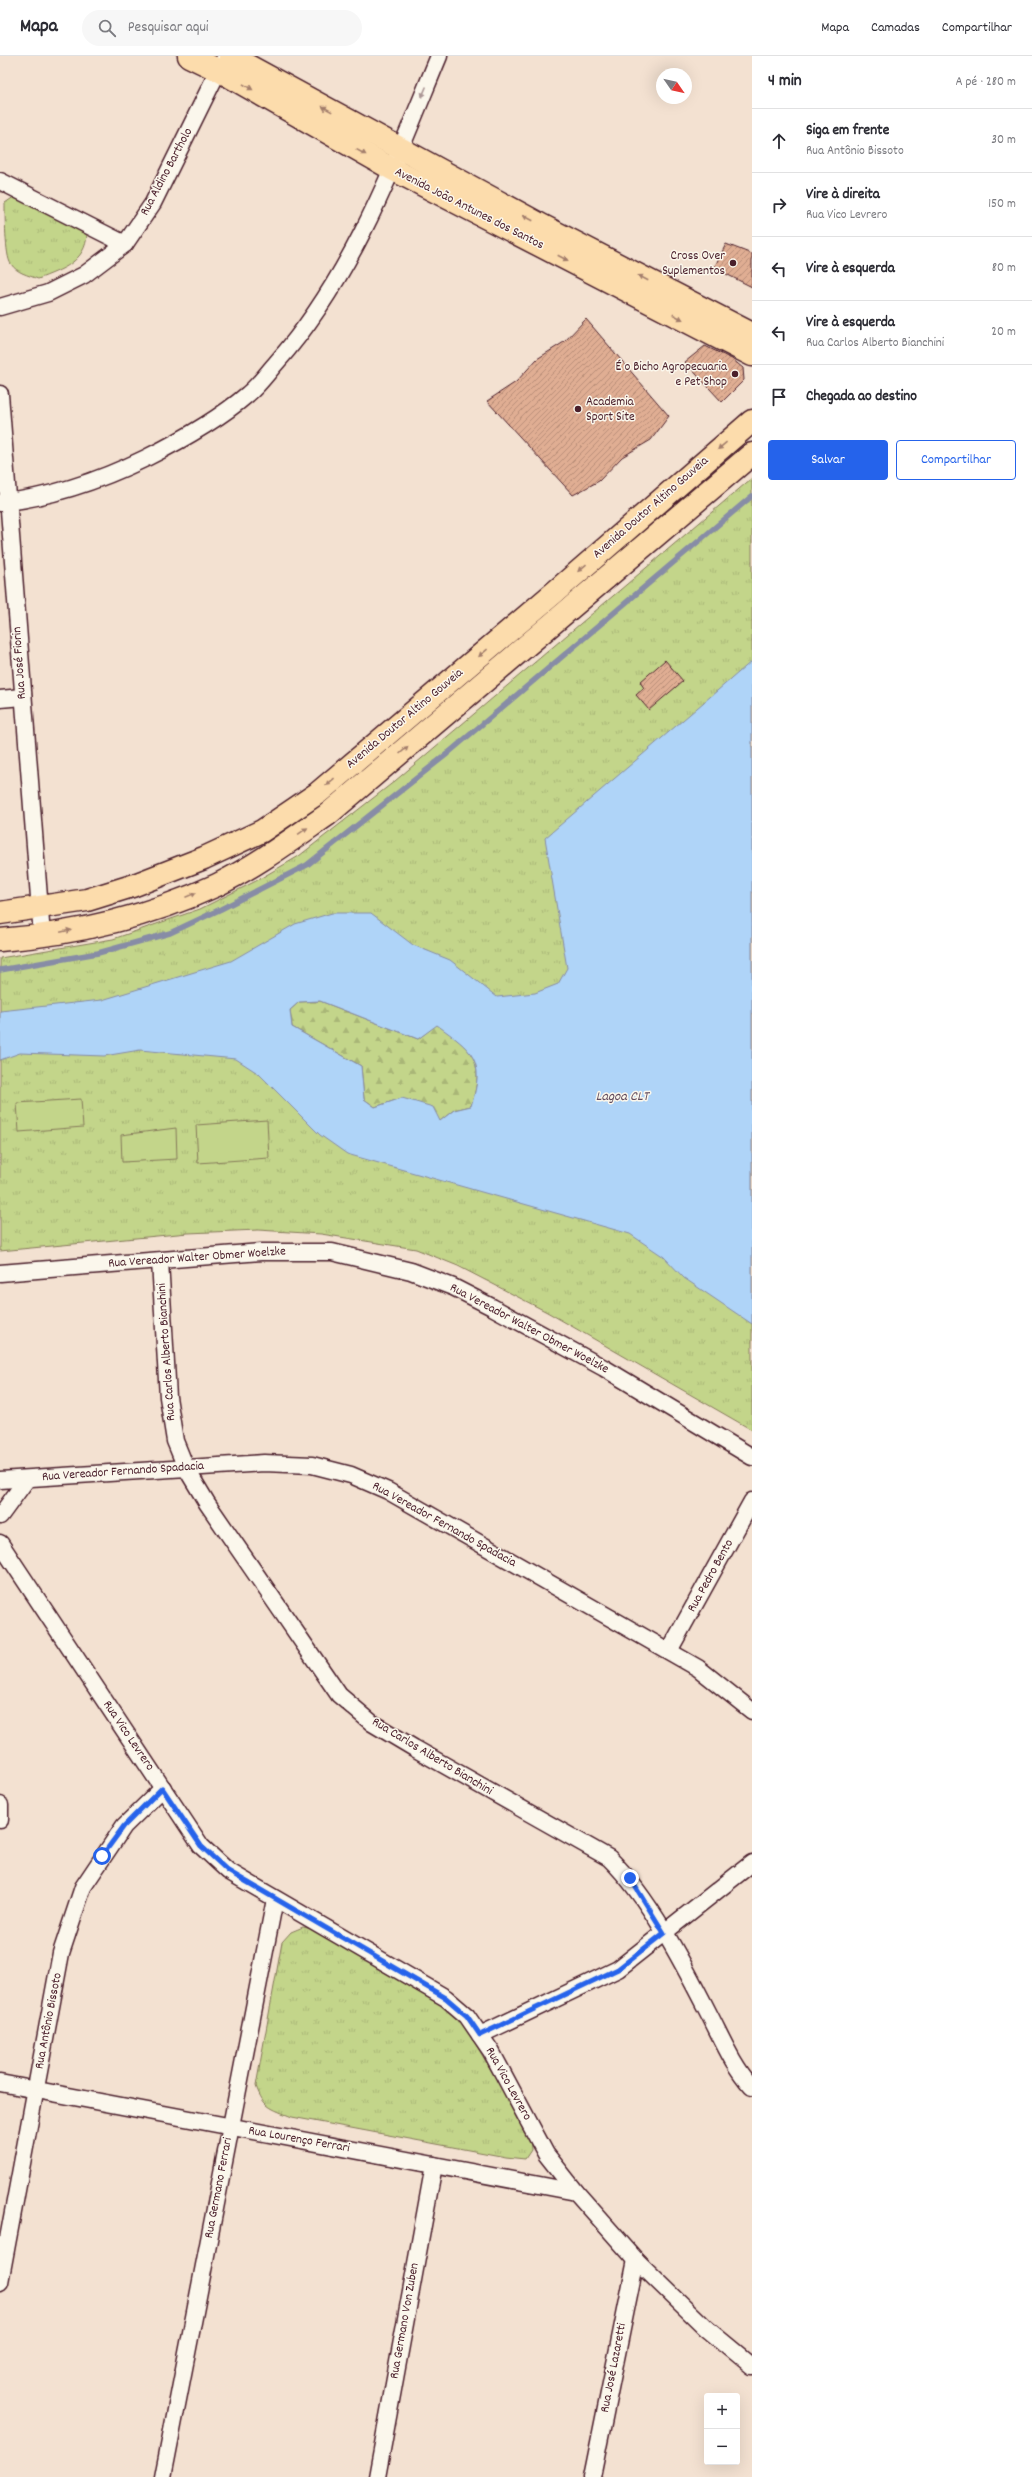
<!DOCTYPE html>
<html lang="pt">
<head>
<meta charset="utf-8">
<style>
  :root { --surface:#fff; --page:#f7f7f7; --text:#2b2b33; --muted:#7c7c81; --line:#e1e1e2; --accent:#2563eb }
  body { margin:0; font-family:Dekko,sans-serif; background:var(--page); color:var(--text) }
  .controls { position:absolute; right:12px; bottom:12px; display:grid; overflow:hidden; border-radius:4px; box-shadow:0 4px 16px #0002 }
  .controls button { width:36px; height:36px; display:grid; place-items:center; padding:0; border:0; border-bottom:1px solid var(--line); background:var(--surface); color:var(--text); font:20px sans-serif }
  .compass { position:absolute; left:656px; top:12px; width:36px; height:36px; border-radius:50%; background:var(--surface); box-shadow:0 4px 16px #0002; rotate:124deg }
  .stop { position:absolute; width:12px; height:12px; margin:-9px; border:3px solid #2563eb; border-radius:50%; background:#fff }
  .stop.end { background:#2563eb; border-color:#fff; box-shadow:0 1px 4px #0008 }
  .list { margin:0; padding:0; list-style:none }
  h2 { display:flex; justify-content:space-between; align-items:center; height:52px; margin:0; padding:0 16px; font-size:17px }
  h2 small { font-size:13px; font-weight:400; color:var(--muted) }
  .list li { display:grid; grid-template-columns:26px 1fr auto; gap:12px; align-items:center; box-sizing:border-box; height:64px; padding:0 16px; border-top:1px solid var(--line) }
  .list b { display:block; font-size:15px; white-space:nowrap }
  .list p { margin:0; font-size:13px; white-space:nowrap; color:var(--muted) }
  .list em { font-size:13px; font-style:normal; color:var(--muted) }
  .actions { display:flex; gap:8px; padding:12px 16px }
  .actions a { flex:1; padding:9px 0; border:1px solid var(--accent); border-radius:4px; text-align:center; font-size:14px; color:var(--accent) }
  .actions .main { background:var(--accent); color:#fff }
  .icon { flex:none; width:22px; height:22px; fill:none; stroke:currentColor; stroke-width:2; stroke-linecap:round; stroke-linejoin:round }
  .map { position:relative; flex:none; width:752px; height:2421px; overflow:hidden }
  header { display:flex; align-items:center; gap:24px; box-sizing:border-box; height:56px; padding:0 20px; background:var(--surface); border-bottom:1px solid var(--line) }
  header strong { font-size:19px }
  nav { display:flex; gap:22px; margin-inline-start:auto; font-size:14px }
  .search { width:280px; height:36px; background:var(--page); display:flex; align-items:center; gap:10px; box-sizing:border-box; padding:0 14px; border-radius:22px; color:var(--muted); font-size:15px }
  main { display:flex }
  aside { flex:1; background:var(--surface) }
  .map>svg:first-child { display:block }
  .grass { fill:url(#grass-tufts); stroke:#867a5a }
  .forest { fill:url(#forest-firs); stroke:#867a5a }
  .garden { fill:#c3d58a; stroke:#867a5a }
  .water { fill:#afd4f8; stroke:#878ca6; fill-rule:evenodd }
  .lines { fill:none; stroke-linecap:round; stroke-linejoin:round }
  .stream { stroke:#878ca6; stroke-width:5.5 }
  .building { fill:url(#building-hatch); stroke:#4a1f2b }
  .minor-casing { stroke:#4a1f2b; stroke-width:19 }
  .primary-casing { stroke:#4a1f2b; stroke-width:25 }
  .minor { stroke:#fbf7ec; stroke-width:16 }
  .primary { stroke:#fcdcac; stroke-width:22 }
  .oneway { fill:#a37e6c }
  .oneway2 { fill:#ab9695 }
  .route { stroke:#2563eb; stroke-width:5 }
  .poi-dot { fill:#4a1f2b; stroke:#fbf7ec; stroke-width:1.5 }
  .labels { text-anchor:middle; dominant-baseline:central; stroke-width:3; stroke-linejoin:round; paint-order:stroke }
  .street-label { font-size:13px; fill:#4a1f2b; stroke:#fbf7ec }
  .poi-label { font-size:13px; fill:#4a1f2b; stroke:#fbf7ec; text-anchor:end }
  .water-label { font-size:14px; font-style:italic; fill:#634c5e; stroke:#fbf7ec }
</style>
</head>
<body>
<header>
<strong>Mapa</strong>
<div class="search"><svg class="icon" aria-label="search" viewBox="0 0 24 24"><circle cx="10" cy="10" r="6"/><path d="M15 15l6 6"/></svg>Pesquisar aqui</div>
<nav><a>Mapa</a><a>Camadas</a><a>Compartilhar</a></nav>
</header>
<main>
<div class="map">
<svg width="752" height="2421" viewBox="0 0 752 2421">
  <defs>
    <pattern id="grass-tufts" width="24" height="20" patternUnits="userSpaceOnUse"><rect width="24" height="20" fill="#c3d58a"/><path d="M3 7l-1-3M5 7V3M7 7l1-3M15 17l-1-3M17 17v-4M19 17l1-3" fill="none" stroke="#a9b677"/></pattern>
    <pattern id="forest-firs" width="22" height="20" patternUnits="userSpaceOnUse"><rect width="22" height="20" fill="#c3d58a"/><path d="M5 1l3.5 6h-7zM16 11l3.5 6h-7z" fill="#a9b677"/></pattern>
    <pattern id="building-hatch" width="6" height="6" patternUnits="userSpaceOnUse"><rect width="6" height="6" fill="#e0ae93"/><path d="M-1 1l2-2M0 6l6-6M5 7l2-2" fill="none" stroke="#b88d78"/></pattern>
  </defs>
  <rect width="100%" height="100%" fill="#f3e1d1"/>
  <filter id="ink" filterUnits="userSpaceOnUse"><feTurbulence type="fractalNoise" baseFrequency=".025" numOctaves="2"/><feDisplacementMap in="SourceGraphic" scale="8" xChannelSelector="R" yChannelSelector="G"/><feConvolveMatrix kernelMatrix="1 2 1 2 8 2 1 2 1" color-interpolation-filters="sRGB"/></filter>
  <g filter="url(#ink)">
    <g class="grass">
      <path d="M18,138L87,178C86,206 61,214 38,223C28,219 17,217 11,208C5,201 5,157 5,147Z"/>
      <path d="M752,422V1374L547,1256L458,1210L416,1193L321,1178L258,1174L188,1177L0,1195V902L113,883L200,853L256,825L299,800L395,725Z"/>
      <path d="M303,1871L316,1874L459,1960L530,2080L531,2094L525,2103L506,2101L292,2061C270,2052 264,2052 256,2030L282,1886L291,1876Z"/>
    </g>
    <path class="forest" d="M320,945L418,983L437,968C473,995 486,1004 471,1050L454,1054L440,1065L402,1042L375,1051L364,1043L361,1010L292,971L290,954L299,946Z"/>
    <g class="garden">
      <path d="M81,1043L83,1071L19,1076L17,1047Z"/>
      <path d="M267,1064L269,1102L198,1107L196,1069Z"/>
      <path d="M176,1072L177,1103L122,1106L121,1079Z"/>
    </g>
    <path class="water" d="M752,605V1268L684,1222L664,1201L630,1178L347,1098L320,1079L259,1018L236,1003L140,994L104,1000L20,997L0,1004V955L102,944L231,905L295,868L332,857H371L413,889L450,904L497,941L535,937L558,928L567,912L545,782ZM320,945L418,983L437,969C473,995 486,1004 471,1050L454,1054L440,1065L433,1051L402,1042L375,1051L364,1043L361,1010L292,971L290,954L299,946Z"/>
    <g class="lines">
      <path class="stream" d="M0,914L98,897L170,877L221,853L307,809L447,698L752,440"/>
    </g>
    <g class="building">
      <path d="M726,188L752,198V231L714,212Z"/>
      <path d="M586,263L669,360L651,384L622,401L599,425L573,439L487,345L516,326L537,303L564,286Z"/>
      <path d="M705,290L732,303L743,312L744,324L722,346L685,306Z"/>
      <path d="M665,604L683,625L649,654L636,639L644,632L640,626Z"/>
    </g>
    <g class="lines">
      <g class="minor-casing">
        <g id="minor">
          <path d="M0,125L125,188"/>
          <path d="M0,251L48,237L84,219L125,188L153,147L223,5"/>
          <path d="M0,338L42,880"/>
          <path d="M0,447C52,441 99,425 146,402C182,384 218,364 248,338C259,329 268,316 277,306C354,219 395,106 439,0"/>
          <path d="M0,643L22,641"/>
          <path d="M160,1205L168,1341L175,1385L186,1412L207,1447L339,1639L372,1667L414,1692L609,1802C649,1841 683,1907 709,1958C722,1983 733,2010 752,2031"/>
          <path d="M0,1217L261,1196H332L411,1215L453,1231L492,1251L604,1312L752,1401"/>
          <path d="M0,1424L264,1407L312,1409L351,1419L388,1435L698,1612L752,1655"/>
          <path d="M0,1460L27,1423"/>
          <path d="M0,1487L201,1790L228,1815L446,1942L467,1960L491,1995L546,2098L576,2136L636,2204L706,2272L752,2310"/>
          <path d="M669,1595L752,1445"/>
          <path d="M0,1749V1764"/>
          <path d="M480,1979L618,1913L752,1807"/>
          <path d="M0,2027L576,2136"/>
          <path d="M0,2226L61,1897L83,1831L124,1770L163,1732"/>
          <path d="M163,2421L275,1843"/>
          <path d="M377,2421L434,2109"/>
          <path d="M592,2421L636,2204"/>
        </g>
      </g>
      <g class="primary-casing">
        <g id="primary">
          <path d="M189,0L220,15L392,113L752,299"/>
          <path d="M230,0L541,169L752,278"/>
          <path d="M0,857L87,844L132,830L204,802L262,775L318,737L555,536L752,365"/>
          <path d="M0,884C75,878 148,861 217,829C256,810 291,784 327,759L752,398"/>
        </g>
      </g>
      <use href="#minor" class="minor"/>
      <use href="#primary" class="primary"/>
    </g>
    <defs><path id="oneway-solid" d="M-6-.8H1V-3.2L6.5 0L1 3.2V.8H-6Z"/></defs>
    <g class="oneway">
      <use href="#oneway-solid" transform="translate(248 31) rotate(31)"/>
      <use href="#oneway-solid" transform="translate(327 53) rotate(-151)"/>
      <use href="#oneway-solid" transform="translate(361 96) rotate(29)"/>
      <use href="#oneway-solid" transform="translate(528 162) rotate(-152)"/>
      <use href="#oneway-solid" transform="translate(563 202) rotate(27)"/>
      <use href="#oneway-solid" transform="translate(643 222) rotate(-152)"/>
      <use href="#oneway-solid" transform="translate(678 261) rotate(28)"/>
      <use href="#oneway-solid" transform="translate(722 390) rotate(140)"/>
      <use href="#oneway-solid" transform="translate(582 512) rotate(139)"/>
      <use href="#oneway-solid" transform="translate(483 597) rotate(140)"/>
      <use href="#oneway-solid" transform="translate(404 694) rotate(-42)"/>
      <use href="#oneway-solid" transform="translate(330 726) rotate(140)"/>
      <use href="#oneway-solid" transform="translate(303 775) rotate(-35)"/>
      <use href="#oneway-solid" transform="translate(191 839) rotate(-22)"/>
      <use href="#oneway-solid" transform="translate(66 875) rotate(-12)"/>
    </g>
    <use class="oneway2" href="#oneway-solid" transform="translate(424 36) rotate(113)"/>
  </g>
  <g class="lines" filter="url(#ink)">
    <path class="route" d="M102,1800L124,1770L162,1732L201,1790L228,1815L446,1942L467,1960L480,1979L618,1913L664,1877L630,1822"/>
  </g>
  <g class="poi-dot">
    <circle cx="733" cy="207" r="4"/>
    <circle cx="735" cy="318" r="4"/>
    <circle cx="578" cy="353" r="4"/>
  </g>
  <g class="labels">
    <g class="street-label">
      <text transform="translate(167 116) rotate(-62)">Rua Aldino Bartholo</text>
      <text transform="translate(469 153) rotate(27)">Avenida João Antunes dos Santos</text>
      <text transform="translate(651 452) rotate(-41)">Avenida Doutor Altino Gouveia</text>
      <text transform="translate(20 607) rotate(-94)">Rua José Fiorin</text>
      <text transform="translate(405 663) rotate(-40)">Avenida Doutor Altino Gouveia</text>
      <text transform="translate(197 1202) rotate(-4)">Rua Vereador Walter Obmer Woelzke</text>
      <text transform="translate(529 1273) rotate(28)">Rua Vereador Walter Obmer Woelzke</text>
      <text transform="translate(167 1296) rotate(-94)">Rua Carlos Alberto Bianchini</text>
      <text transform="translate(123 1416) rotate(-4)">Rua Vereador Fernando Spadacia</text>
      <text transform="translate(444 1469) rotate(29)">Rua Vereador Fernando Spadacia</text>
      <text transform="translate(711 1520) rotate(-61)">Rua Pedro Bento</text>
      <text transform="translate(128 1680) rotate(56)">Rua Vico Levrero</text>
      <text transform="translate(432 1701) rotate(31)">Rua Carlos Alberto Bianchini</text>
      <text transform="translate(49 1965) rotate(-79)">Rua Antônio Bissoto</text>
      <text transform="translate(508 2028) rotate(61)">Rua Vico Levrero</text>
      <text transform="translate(299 2084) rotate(10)">Rua Lourenço Ferrari</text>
      <text transform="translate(219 2132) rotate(-79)">Rua Germano Ferrari</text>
      <text transform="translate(405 2265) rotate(-80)">Rua Germano Von Zuben</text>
      <text transform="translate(614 2312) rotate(-79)">Rua José Lazaretti</text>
    </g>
    <g class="poi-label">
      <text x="725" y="200">Cross Over<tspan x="725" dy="15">Suplementos</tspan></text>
      <text x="727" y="311">É o Bicho Agropecuaria<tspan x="727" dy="15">e Pet Shop</tspan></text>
      <text x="586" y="346" text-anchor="start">Academia<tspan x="586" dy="15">Sport Site</tspan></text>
    </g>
    <g class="water-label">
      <text x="622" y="1041">Lagoa CLT</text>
    </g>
  </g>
</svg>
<div class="controls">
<button>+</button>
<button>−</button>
</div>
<svg class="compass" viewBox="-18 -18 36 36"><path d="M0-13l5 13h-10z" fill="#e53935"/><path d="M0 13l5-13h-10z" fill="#7c7c81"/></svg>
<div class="stop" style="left:102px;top:1800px"></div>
<div class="stop end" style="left:630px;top:1822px"></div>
</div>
<aside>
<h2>4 min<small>A pé · 280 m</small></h2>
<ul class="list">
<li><svg class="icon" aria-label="ahead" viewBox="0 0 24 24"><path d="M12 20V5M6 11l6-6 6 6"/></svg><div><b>Siga em frente</b><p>Rua Antônio Bissoto</p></div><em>30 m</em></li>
<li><svg class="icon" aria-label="right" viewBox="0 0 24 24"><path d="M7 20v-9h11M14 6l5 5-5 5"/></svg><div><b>Vire à direita</b><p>Rua Vico Levrero</p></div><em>150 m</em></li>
<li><svg class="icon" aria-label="left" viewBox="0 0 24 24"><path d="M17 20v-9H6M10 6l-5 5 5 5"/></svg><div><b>Vire à esquerda</b></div><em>80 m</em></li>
<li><svg class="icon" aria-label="left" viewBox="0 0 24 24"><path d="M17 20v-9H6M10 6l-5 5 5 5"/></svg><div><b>Vire à esquerda</b><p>Rua Carlos Alberto Bianchini</p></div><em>20 m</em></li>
<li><svg class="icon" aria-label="arrive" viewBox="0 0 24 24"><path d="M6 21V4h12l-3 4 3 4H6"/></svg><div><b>Chegada ao destino</b></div></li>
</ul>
<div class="actions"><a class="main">Salvar</a><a>Compartilhar</a></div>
</aside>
</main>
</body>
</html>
